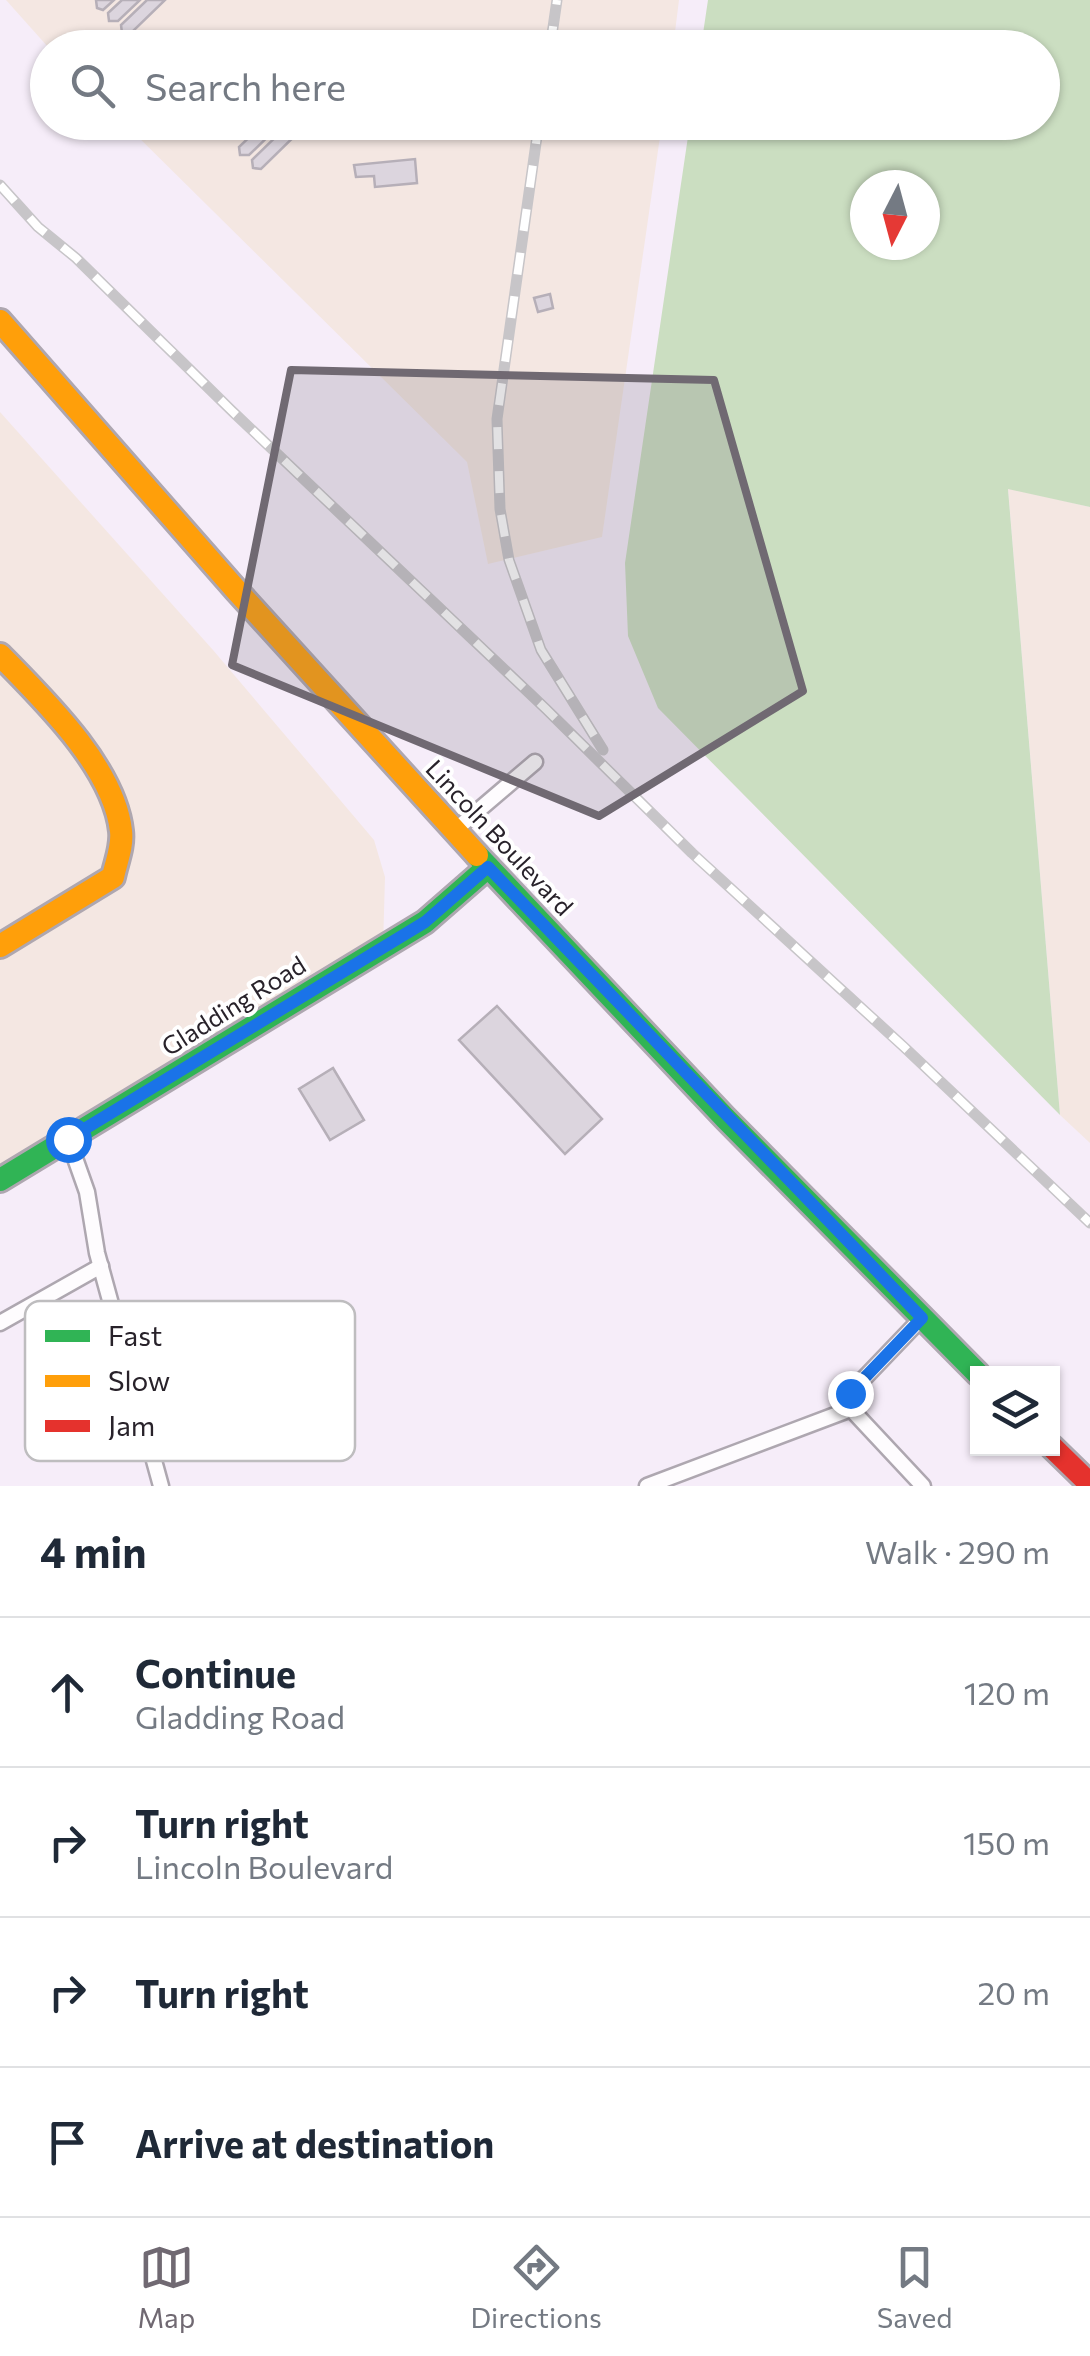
<!DOCTYPE html>
<html lang="en">
<head>
<meta charset="utf-8">
<style>
  :root { --surface:#fff; --page:#f6f6f7; --text:#1f2937; --muted:#747a83; --line:#e0e1e3; --accent:#706972 }
  body { margin:0; font-family:Commissioner,sans-serif; background:var(--page); color:var(--text) }
  .controls { position:absolute; right:30px; bottom:30px; display:grid; overflow:hidden; border-radius:0px; box-shadow:0 2px 8px #0004 }
  .controls button { width:90px; height:90px; display:grid; place-items:center; padding:0; border:0; border-bottom:2px solid var(--line); background:var(--surface); color:var(--text); font:50px sans-serif }
  .compass { position:absolute; left:850px; top:170px; width:90px; height:90px; border-radius:50%; background:var(--surface); box-shadow:0 2px 8px #0004; rotate:186deg }
  .stop { position:absolute; width:30px; height:30px; margin:-22px; border:8px solid #1a73e8; border-radius:50%; background:#fff }
  .stop.end { background:#1a73e8; border-color:#fff; box-shadow:0 2px 10px #0008 }
  .list { margin:0; padding:0; list-style:none }
  h2 { display:flex; justify-content:space-between; align-items:center; height:130px; margin:0; padding:0 40px; font-size:42px }
  h2 small { font-size:32px; font-weight:400; color:var(--muted) }
  .list li { display:grid; grid-template-columns:65px 1fr auto; gap:30px; align-items:center; box-sizing:border-box; height:150px; padding:0 40px; border-top:2px solid var(--line) }
  .list b { display:block; font-size:38px; white-space:nowrap }
  .list p { margin:0; font-size:32px; white-space:nowrap; color:var(--muted) }
  .list em { font-size:32px; font-style:normal; color:var(--muted) }
  .icon { flex:none; width:55px; height:55px; fill:none; stroke:currentColor; stroke-width:2; stroke-linecap:round; stroke-linejoin:round }
  .map { position:relative; flex:none; width:1090px; height:1486px; overflow:hidden }
  .search { position:absolute; background:var(--surface); box-shadow:0 2px 8px #0004; left:30px; right:30px; top:30px; height:110px; display:flex; align-items:center; gap:25px; box-sizing:border-box; padding:0 35px; border-radius:55px; color:var(--muted); font-size:38px }
  .sheet { height:730px; background:var(--surface) }
  nav { display:flex; justify-content:space-around; align-items:center; box-sizing:border-box; height:140px; border-top:2px solid var(--line); background:var(--surface); font-size:28px; color:var(--muted) }
  nav a { display:grid; justify-items:center; gap:5px }
  nav .on { color:var(--accent) }
  .map>svg:first-child { display:block }
  .industrial { fill:#f4e7e2 }
  .green { fill:#cbdec1; fill-rule:evenodd }
  .building { fill:#dcd5de; stroke:#b6afb8; stroke-width:2.5 }
  .lines { fill:none; stroke-linecap:round; stroke-linejoin:round }
  .lane-casing { stroke:#aea7b0; stroke-width:19 }
  .fast-casing { stroke:#aea7b0; stroke-width:28 }
  .slow-casing { stroke:#aea7b0; stroke-width:28 }
  .jam-casing { stroke:#aea7b0; stroke-width:28 }
  .lane { stroke:#fefcfe; stroke-width:14 }
  .fast { stroke:#30b455; stroke-width:22 }
  .slow { stroke:#ff9f0a; stroke-width:22 }
  .jam { stroke:#e5322d; stroke-width:22 }
  .rail-casing { stroke:#c7c5c8; stroke-width:11 }
  .rail { stroke:#fff; stroke-width:8; stroke-dasharray:22; stroke-linecap:butt }
  .route { stroke:#1a73e8; stroke-width:12 }
  .marked { fill:#706972; fill-opacity:0.2; stroke:#706972; stroke-width:8; stroke-linejoin:round }
  .labels { text-anchor:middle; dominant-baseline:central; stroke-width:8; stroke-linejoin:round; paint-order:stroke }
  .street-label { font-size:25px; fill:#28222a; stroke:#fff }
  .key { fill:#fff; stroke:#bebdbf; stroke-width:2.5 }
  .key-label { font-size:28px; fill:#28222a }
</style>
</head>
<body>
<div class="map">
<svg width="1090" height="1486" viewBox="0 0 1090 1486">
  <rect width="100%" height="100%" fill="#f6edf9"/>
  <g class="industrial">
    <path d="M6,0H679L673,48L48,47Z"/>
    <path d="M124,123H662L602,537L488,564L467,462Z"/>
    <path d="M0,412L213,650L374,840L385,877L383,947L0,1176Z"/>
    <path d="M1008,488L1090,507V1143L1060,1115Z"/>
  </g>
  <path class="green" d="M708,0H1090V507L1008,489L1060,1115L658,708L628,636L625,563L690,123L1042,122V48L701,47ZM865,185H925V245H865Z"/>
  <g class="building">
    <path d="M96,0H114L103,10L97,8Z"/>
    <path d="M122,0H140L118,21H109L108,13Z"/>
    <path d="M147,0H165L130,34L122,33L121,25Z"/>
    <path d="M265,122H283L249,155H240L239,147Z"/>
    <path d="M291,122H309L261,169L253,168L252,160Z"/>
    <path d="M415,159L417,183L375,187L374,176L356,177L354,165Z"/>
    <path d="M550,294L553,308L538,312L534,298Z"/>
    <path d="M497,1006L602,1119L565,1154L459,1040Z"/>
    <path d="M333,1068L364,1120L330,1140L299,1089Z"/>
  </g>
  <g class="lines">
    <g class="lane-casing">
      <g id="lane">
        <path d="M460,826L535,762"/>
        <path d="M70,1144L87,1192L97,1253L161,1486"/>
        <path d="M918,1322L850,1393L851,1409L923,1486"/>
        <path d="M0,1323L101,1266"/>
        <path d="M647,1486L851,1409"/>
      </g>
    </g>
    <g class="fast-casing">
      <g id="fast">
        <path d="M477,855L725,1118L978,1374"/>
        <path d="M0,1180L425,922L488,867"/>
      </g>
    </g>
    <g class="slow-casing">
      <g id="slow">
        <path d="M0,321L237,591L477,855"/>
        <path d="M0,655C43,699 114,767 121,831C123,847 116,862 113,877L0,946"/>
      </g>
    </g>
    <g class="jam-casing">
      <path id="jam" d="M1052,1447L1090,1484"/>
    </g>
    <use href="#lane" class="lane"/>
    <use href="#fast" class="fast"/>
    <use href="#slow" class="slow"/>
    <use href="#jam" class="jam"/>
    <g class="rail-casing">
      <g id="rail">
        <path d="M550,48L557,0"/>
        <path d="M539,122L497,419L500,509L509,560L541,650L603,750"/>
        <path d="M0,185L38,227L76,258L232,411L546,709L692,853L904,1047L1090,1223"/>
      </g>
    </g>
    <use href="#rail" class="rail"/>
  </g>
  <g class="lines">
    <path class="route" d="M68,1139L425,922L488,867L922,1318L850,1393"/>
  </g>
  <path class="marked" d="M291,370L714,380L803,691L599,816L232,665Z"/>
  <g class="labels">
    <g class="street-label">
      <text transform="translate(500 837) rotate(47)">Lincoln Boulevard</text>
      <text transform="translate(233 1005) rotate(-32)">Gladding Road</text>
    </g>
  </g>
  <rect x="25" y="1301" width="330" height="160" rx="15" class="key"/>
  <rect x="45" y="1330" width="45" height="12" fill="#30b455"/>
  <rect x="45" y="1375" width="45" height="12" fill="#ff9f0a"/>
  <rect x="45" y="1420" width="45" height="12" fill="#e5322d"/>
  <g class="key-label">
    <text x="108" y="1346">Fast</text>
    <text x="108" y="1391">Slow</text>
    <text x="108" y="1436">Jam</text>
  </g>
</svg>
<div class="controls">
<button><svg class="icon" aria-label="layers" viewBox="0 0 24 24"><path d="M12 4l9 5-9 5-9-5zM3 14l9 5 9-5"/></svg></button>
</div>
<svg class="compass" viewBox="-18 -18 36 36"><path d="M0-13l5 13h-10z" fill="#e53935"/><path d="M0 13l5-13h-10z" fill="#747a83"/></svg>
<div class="stop" style="left:68px;top:1139px"></div>
<div class="stop end" style="left:850px;top:1393px"></div>
<div class="search"><svg class="icon" aria-label="search" viewBox="0 0 24 24"><circle cx="10" cy="10" r="6"/><path d="M15 15l6 6"/></svg>Search here</div>
</div>
<section class="sheet">
<h2>4 min<small>Walk · 290 m</small></h2>
<ul class="list">
<li><svg class="icon" aria-label="ahead" viewBox="0 0 24 24"><path d="M12 20V5M6 11l6-6 6 6"/></svg><div><b>Continue</b><p>Gladding Road</p></div><em>120 m</em></li>
<li><svg class="icon" aria-label="right" viewBox="0 0 24 24"><path d="M7 20v-9h11M14 6l5 5-5 5"/></svg><div><b>Turn right</b><p>Lincoln Boulevard</p></div><em>150 m</em></li>
<li><svg class="icon" aria-label="right" viewBox="0 0 24 24"><path d="M7 20v-9h11M14 6l5 5-5 5"/></svg><div><b>Turn right</b></div><em>20 m</em></li>
<li><svg class="icon" aria-label="arrive" viewBox="0 0 24 24"><path d="M6 21V4h12l-3 4 3 4H6"/></svg><div><b>Arrive at destination</b></div></li>
</ul>
</section>
<nav>
<a class="on"><svg class="icon" aria-label="map" viewBox="0 0 24 24"><path d="M3 6l6-2 6 2 6-2v14l-6 2-6-2-6 2zM9 4v14M15 6v14"/></svg>Map</a>
<a><svg class="icon" aria-label="directions" viewBox="0 0 24 24"><path d="M12 3l9 9-9 9-9-9zM9 14v-3h6M13 9l2 2-2 2"/></svg>Directions</a>
<a><svg class="icon" aria-label="saved" viewBox="0 0 24 24"><path d="M7 4h10v16l-5-4-5 4z"/></svg>Saved</a>
</nav>
</body>
</html>
